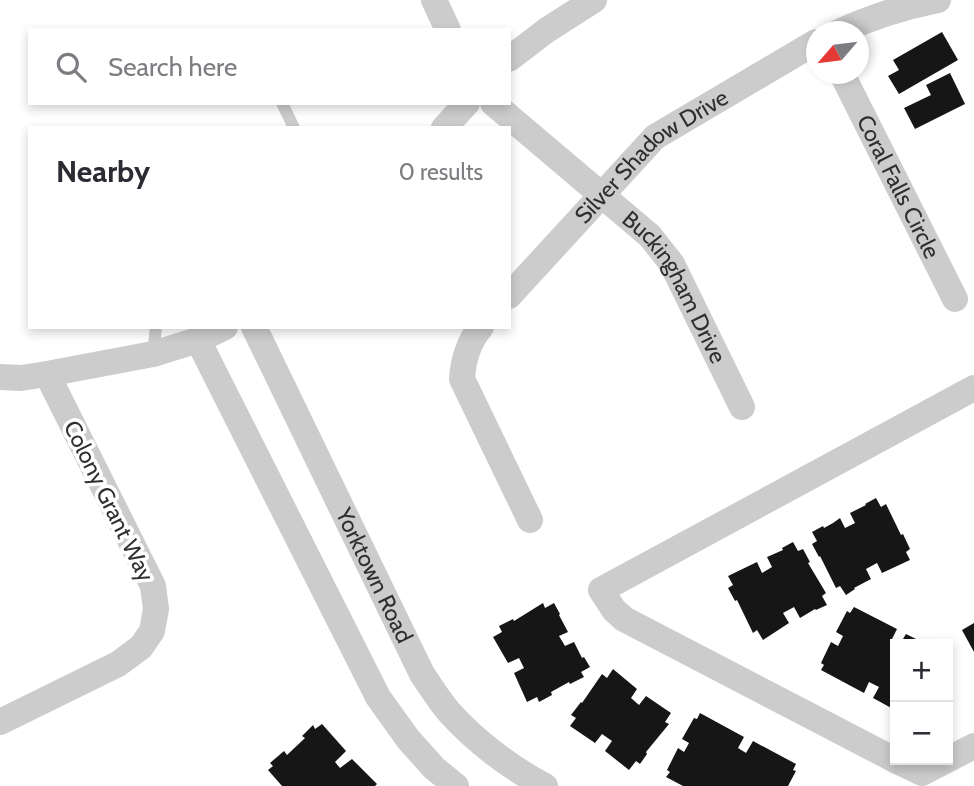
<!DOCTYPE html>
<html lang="en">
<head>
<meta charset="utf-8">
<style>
  :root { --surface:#fff; --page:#f2f2f3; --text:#2b2b33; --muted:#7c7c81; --line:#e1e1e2 }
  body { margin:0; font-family:Cabin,sans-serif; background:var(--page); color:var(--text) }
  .controls { position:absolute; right:21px; bottom:21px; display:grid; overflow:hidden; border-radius:0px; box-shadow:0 4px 10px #0003 }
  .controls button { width:63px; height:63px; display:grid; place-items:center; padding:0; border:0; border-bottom:2px solid var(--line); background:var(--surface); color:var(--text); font:35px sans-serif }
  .compass { position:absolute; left:806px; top:21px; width:63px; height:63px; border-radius:50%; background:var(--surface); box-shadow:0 4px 10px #0003; rotate:242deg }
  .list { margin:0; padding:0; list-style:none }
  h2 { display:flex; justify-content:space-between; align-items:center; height:91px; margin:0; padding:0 28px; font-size:30px }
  h2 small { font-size:23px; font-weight:400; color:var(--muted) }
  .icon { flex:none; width:38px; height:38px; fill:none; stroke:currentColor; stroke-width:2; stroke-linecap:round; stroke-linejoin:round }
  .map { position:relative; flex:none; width:974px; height:786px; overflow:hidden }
  .search { position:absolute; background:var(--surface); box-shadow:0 4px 10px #0003; left:28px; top:28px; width:483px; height:77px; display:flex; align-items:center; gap:18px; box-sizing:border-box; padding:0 24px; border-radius:0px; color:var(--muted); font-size:26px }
  .panel { position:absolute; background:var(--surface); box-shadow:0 4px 10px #0003; left:28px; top:126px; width:483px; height:203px; border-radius:0px }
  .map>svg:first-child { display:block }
  .building { fill:#161616 }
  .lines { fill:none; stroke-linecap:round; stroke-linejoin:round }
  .lane { stroke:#ccc; stroke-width:12 }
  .street { stroke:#ccc; stroke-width:26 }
  .labels { text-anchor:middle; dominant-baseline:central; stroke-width:7; stroke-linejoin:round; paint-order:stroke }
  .street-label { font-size:23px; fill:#2f2f2f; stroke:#fff }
</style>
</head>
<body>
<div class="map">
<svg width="974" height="786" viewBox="0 0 974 786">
  <rect width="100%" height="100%" fill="#fff"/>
  <g class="building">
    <path d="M942,32L958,60L899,94L888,76L899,70L893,60Z"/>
    <path d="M950,73L965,104L915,129L904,108L931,95L926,85Z"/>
    <path d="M876,498L881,507L886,504L901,535L903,534L910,549L906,552L910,560L882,573L877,563L866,569L871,579L854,588L855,589L846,595L840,586L836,588L820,556L819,557L812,544L817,541L812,532L823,526L824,528L833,523L840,518L845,528L855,523L850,513L866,505L865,504Z"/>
    <path d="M793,542L798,551L803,549L810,562L808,563L826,593L822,596L827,605L816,610L815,609L800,618L794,607L783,613L789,623L763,640L757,630L753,633L737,600L735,601L728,588L733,585L728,576L757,562L762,573L772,567L767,557L783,550L782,548Z"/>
    <path d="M543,603L545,608L554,603L560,614L559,615L568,632L559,636L565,646L574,642L582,658L584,657L590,667L581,672L584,677L570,684L569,682L551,692L552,695L539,702L537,697L527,702L514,673L524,668L519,658L508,663L493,637L502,632L499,626L513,619L514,621Z"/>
    <path d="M854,607L897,629L891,641L895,643V710L873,698L879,687L869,682L864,693L821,670L824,665L821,663L831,642L838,646L843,636L836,632L847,611L850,613Z"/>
    <path d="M974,623V652L962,630Z"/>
    <path d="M906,634L926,644H900Z"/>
    <path d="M613,669L637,689L631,698L639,705L646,696L671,713L665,722L669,724L646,752L647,754L640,764L636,761L629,770L605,751L612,741L602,734L595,743L570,726L576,718L571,715L581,702L582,703L602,674L607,678Z"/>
    <path d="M700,713L744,737L738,748L746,753L753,741L796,764L793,770L796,771L788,786H683L666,777L670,772L667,770L678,748L684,752L689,743L682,739L694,718L697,719Z"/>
    <path d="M322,724L346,751L335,762L340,768L352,759L377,784L375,786H282L268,770L273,766L270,763L284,751L287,755L305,738L302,736L313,725L315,729Z"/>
  </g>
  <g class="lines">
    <g class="lane">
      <path d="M282,103L294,128"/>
      <path d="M153,354L156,327"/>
    </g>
    <g class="street">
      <path d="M434,0L448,30"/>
      <path d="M839,32C871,17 903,7 938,0"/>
      <path d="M509,59L547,30L594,0"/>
      <path id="s1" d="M842,74L955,299"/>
      <path id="s2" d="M493,103L650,236L672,264L742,407"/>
      <path d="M444,128L467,103"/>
      <path id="s3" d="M509,296L655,137L816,42"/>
      <path id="s4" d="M254,327L422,674C431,687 440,702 450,713C475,741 512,769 545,786"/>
      <path d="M481,327C469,341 463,361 462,379L530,520"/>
      <path d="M198,340L378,697L408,739L434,768L456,786"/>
      <path d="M0,377L21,378L47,374L153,354L198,340L225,327"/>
      <path d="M0,722L118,664L141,647L152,631L156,609L153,586L47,374"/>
      <path d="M895,760L624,619L614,610L601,590L974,388"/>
      <path d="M895,760L922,773L974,746"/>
    </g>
  </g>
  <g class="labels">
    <g class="street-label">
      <text stroke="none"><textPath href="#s3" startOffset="201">Silver Shadow Drive</textPath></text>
      <text stroke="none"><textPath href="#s1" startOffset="126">Coral Falls Circle</textPath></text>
      <text stroke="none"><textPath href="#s2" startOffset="262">Buckingham Drive</textPath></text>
      <text transform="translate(109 501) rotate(64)">Colony Grant Way</text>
      <text stroke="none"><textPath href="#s4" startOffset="276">Yorktown Road</textPath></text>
    </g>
  </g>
</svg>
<div class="controls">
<button>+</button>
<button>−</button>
</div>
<svg class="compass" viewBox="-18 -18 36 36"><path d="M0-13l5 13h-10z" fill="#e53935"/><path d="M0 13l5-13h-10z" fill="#7c7c81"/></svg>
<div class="search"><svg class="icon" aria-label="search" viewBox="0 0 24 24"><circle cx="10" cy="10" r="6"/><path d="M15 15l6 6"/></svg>Search here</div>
<section class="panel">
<h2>Nearby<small>0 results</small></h2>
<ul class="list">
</ul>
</section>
</div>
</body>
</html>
